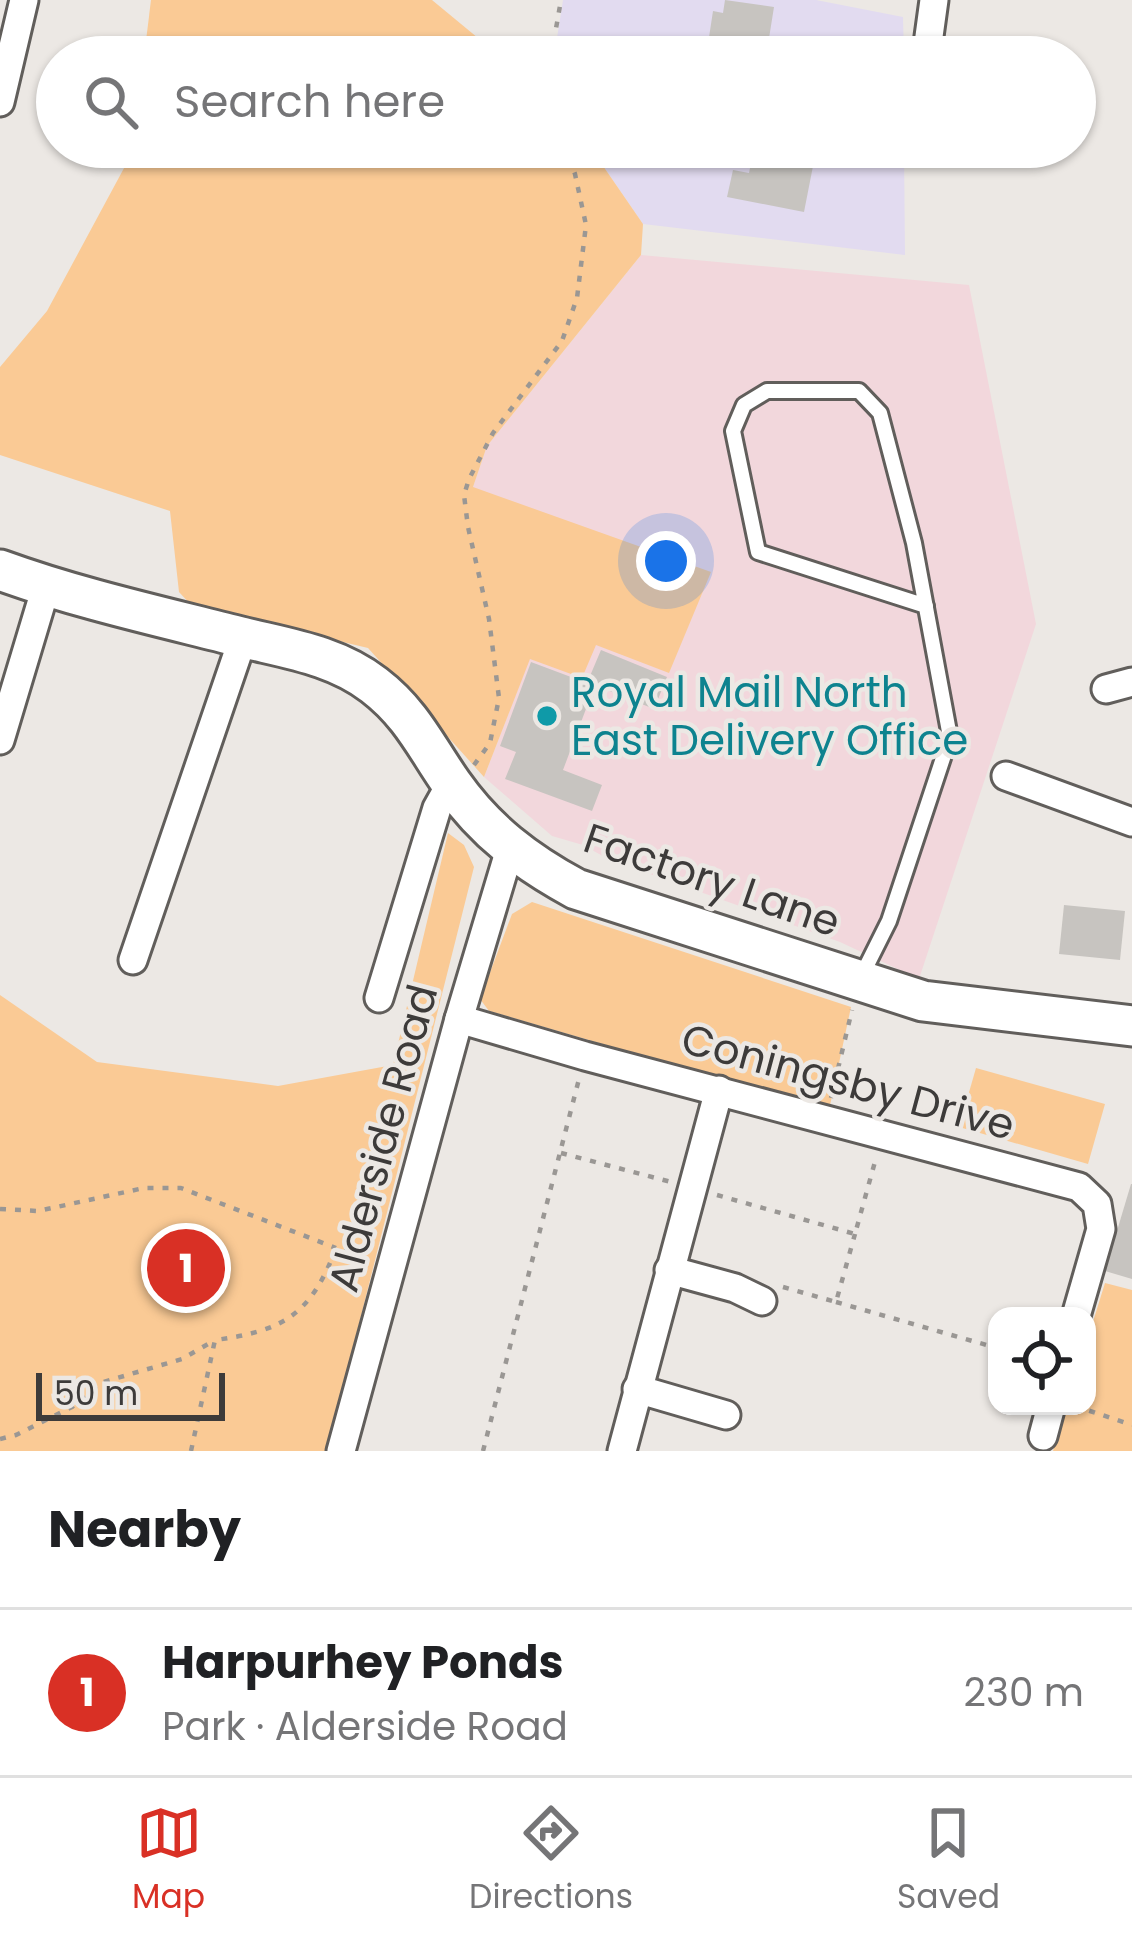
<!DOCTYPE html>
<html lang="en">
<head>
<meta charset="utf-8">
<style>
  :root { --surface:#fff; --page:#f6f6f6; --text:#202124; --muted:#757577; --line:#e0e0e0; --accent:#d93025 }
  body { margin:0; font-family:Poppins,sans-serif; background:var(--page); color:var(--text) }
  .controls { position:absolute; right:36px; bottom:36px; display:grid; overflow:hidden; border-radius:24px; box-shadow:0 3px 9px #0004 }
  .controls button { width:108px; height:108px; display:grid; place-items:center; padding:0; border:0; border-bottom:3px solid var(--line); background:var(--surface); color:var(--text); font:60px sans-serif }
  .scale { position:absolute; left:36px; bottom:30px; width:189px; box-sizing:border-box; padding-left:12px; border:6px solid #3d3b3a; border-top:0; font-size:33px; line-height:42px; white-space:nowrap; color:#3d3b3a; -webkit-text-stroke:9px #ece8e4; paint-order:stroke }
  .you { position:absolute; left:666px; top:561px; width:42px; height:42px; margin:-30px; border:9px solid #fff; border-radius:50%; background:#1a73e8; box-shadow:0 0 0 18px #1a73e833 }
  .badge { display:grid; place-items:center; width:78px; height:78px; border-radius:50%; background:var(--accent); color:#fff; font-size:39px; font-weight:700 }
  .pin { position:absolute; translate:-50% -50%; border:6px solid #fff; box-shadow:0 3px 12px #0006 }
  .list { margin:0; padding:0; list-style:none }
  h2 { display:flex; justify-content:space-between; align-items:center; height:156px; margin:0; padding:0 48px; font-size:51px }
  h2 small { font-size:39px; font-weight:400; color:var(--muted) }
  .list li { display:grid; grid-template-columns:78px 1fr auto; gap:36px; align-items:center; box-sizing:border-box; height:168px; padding:0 48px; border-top:3px solid var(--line) }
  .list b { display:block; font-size:45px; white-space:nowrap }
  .list p { margin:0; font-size:39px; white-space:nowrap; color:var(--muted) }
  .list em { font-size:39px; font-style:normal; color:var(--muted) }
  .icon { flex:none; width:66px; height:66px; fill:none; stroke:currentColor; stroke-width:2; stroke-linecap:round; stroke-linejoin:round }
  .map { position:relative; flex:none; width:1132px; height:1451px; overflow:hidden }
  .search { position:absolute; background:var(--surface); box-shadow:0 3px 9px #0004; left:36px; right:36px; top:36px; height:132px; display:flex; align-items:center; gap:30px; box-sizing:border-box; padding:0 42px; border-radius:66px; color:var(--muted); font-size:45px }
  .sheet { height:324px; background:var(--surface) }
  nav { display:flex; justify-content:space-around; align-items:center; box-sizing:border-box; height:168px; border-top:3px solid var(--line); background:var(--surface); font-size:33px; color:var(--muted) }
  nav a { display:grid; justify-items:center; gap:6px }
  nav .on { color:var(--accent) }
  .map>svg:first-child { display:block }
  .industrial { fill:#f2d7dc }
  .education { fill:#e2dbf0 }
  .green { fill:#faca95 }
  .building { fill:#c7c4c0 }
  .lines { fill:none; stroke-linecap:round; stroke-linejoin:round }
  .lane-casing { stroke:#615e5b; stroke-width:20 }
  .street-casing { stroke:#615e5b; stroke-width:33 }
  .secondary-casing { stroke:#615e5b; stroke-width:45 }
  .path { stroke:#9a9794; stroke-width:4.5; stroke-dasharray:6 9; stroke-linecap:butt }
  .lane { stroke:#fff; stroke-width:14 }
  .street { stroke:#fff; stroke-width:27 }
  .secondary { stroke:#fff; stroke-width:39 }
  .culture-dot { fill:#0f9aa8; stroke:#ece8e4; stroke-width:4.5 }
  .labels { text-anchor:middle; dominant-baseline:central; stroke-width:9; stroke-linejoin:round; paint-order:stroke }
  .culture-label { font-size:42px; fill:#0d838f; stroke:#ece8e4; text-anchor:start }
  .street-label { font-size:42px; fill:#3d3b3a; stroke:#ece8e4 }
</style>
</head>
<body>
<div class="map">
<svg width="1132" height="1451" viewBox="0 0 1132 1451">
  <rect width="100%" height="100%" fill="#ece8e4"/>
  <path class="industrial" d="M641,255L969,285L1036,624L919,979L840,942L608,859L583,845L552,836L484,777L530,658L473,487L487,446Z"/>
  <g class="education">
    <path d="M563,0H816L903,17L904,57H554Z"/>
    <path d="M590,147H904L905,255L643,224Z"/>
  </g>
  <g class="green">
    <path d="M151,0H432L501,57H144Z"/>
    <path d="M131,147H590L643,224L641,255L487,446L473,487L711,572L669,673L596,645L582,678L530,659L484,777L368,648L192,606L179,592L170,511L0,455V367L47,311L130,157Z"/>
    <path d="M448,833L464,845L474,867L327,1451H0V995L97,1062L278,1086L393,1065Z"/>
    <path d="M532,902L851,1007L829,1110L489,1011L480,999L512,914Z"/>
    <path d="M976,1068L1105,1104L1088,1164L959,1127Z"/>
    <path d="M1105,1283L1132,1290V1451H1053L1067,1406H1087V1341Z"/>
  </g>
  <g class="building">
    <path d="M725,0L774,7L766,57H706L713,11L723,13Z"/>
    <path d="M666,147H712L708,166L664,158Z"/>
    <path d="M754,148L814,161L804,212L727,197L733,170L749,173Z"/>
    <path d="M601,650L667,677L654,709L595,685L563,770L602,785L592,811L505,779L516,752L500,746L531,662L587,683Z"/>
    <path d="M1064,905L1125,911L1120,960L1059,954Z"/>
    <path d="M1131,1184H1132V1279L1105,1271Z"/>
  </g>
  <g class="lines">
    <g class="lane-casing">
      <path id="lane" d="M861,977L889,921L950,737L914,543L880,413L859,391H767L744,405L733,431L758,552L926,606"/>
    </g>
    <g class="street-casing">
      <g id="street">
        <path d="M927,51L934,0"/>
        <path d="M0,102L24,0"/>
        <path d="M1106,689L1132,682"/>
        <path d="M0,740L46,587"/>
        <path d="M1006,776L1132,822"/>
        <path d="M133,960L243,638"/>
        <path d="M379,998L437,808L451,783"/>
        <path d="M459,1019L585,1056L1079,1187L1097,1204L1101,1229L1076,1316"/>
        <path d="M669,1270L735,1288L762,1301"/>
        <path d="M637,1389L726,1415"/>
        <path d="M1043,1436L1051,1406"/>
        <path d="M341,1451L459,1019L510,849"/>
        <path d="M622,1451L719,1090"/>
      </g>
    </g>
    <g class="secondary-casing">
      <path id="secondary" d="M0,570C77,598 158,616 237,636C284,648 334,654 374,685C412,714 426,747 452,784C485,831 526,862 576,889L923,1001L1132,1026"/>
    </g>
    <g class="path">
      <path d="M551,57L561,0"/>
      <path d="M474,765L490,743L499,698L489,619L468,527L464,495L469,479L493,433L562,341L577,298L586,225L575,174L565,147"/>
      <path d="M831,1098L852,1010"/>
      <path d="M561,1153L671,1182"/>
      <path d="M717,1195L855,1234L876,1158"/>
      <path d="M0,1209L38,1211L144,1188H181L336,1248"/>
      <path d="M783,1287L836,1302L855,1234"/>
      <path d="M836,1302L997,1348"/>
      <path d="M1075,1406L1132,1425"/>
      <path d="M0,1439L16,1435L72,1407L100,1383L182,1359L215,1340"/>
      <path d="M191,1451L215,1340C283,1331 311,1315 336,1248L369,1258"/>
      <path d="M483,1451L579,1079"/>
    </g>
    <use href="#lane" class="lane"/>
    <use href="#street" class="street"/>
    <use href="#secondary" class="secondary"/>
  </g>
  <circle class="culture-dot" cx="547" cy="716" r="12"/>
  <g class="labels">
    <g class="culture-label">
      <text x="571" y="692">Royal Mail North<tspan x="571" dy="48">East Delivery Office</tspan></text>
    </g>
    <g class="street-label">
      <text transform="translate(712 880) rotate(19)">Factory Lane</text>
      <text transform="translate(848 1082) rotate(15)">Coningsby Drive</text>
      <text transform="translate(383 1138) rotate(-75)">Alderside Road</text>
    </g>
  </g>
</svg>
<div class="controls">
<button><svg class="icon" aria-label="locate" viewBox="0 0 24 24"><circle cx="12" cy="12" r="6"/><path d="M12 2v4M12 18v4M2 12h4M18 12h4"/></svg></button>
</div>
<div class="scale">50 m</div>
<div class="you"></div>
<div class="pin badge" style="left:186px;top:1268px">1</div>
<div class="search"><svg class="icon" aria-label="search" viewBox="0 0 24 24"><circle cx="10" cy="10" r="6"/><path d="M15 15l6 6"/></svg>Search here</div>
</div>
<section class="sheet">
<h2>Nearby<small></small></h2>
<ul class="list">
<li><span class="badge">1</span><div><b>Harpurhey Ponds</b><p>Park · Alderside Road</p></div><em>230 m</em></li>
</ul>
</section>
<nav>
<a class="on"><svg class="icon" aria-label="map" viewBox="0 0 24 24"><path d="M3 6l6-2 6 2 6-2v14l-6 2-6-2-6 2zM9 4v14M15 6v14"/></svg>Map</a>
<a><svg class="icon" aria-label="directions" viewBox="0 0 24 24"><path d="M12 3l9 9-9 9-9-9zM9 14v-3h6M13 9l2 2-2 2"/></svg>Directions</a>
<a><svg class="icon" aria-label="saved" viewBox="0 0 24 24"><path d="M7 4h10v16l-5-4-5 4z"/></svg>Saved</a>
</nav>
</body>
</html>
